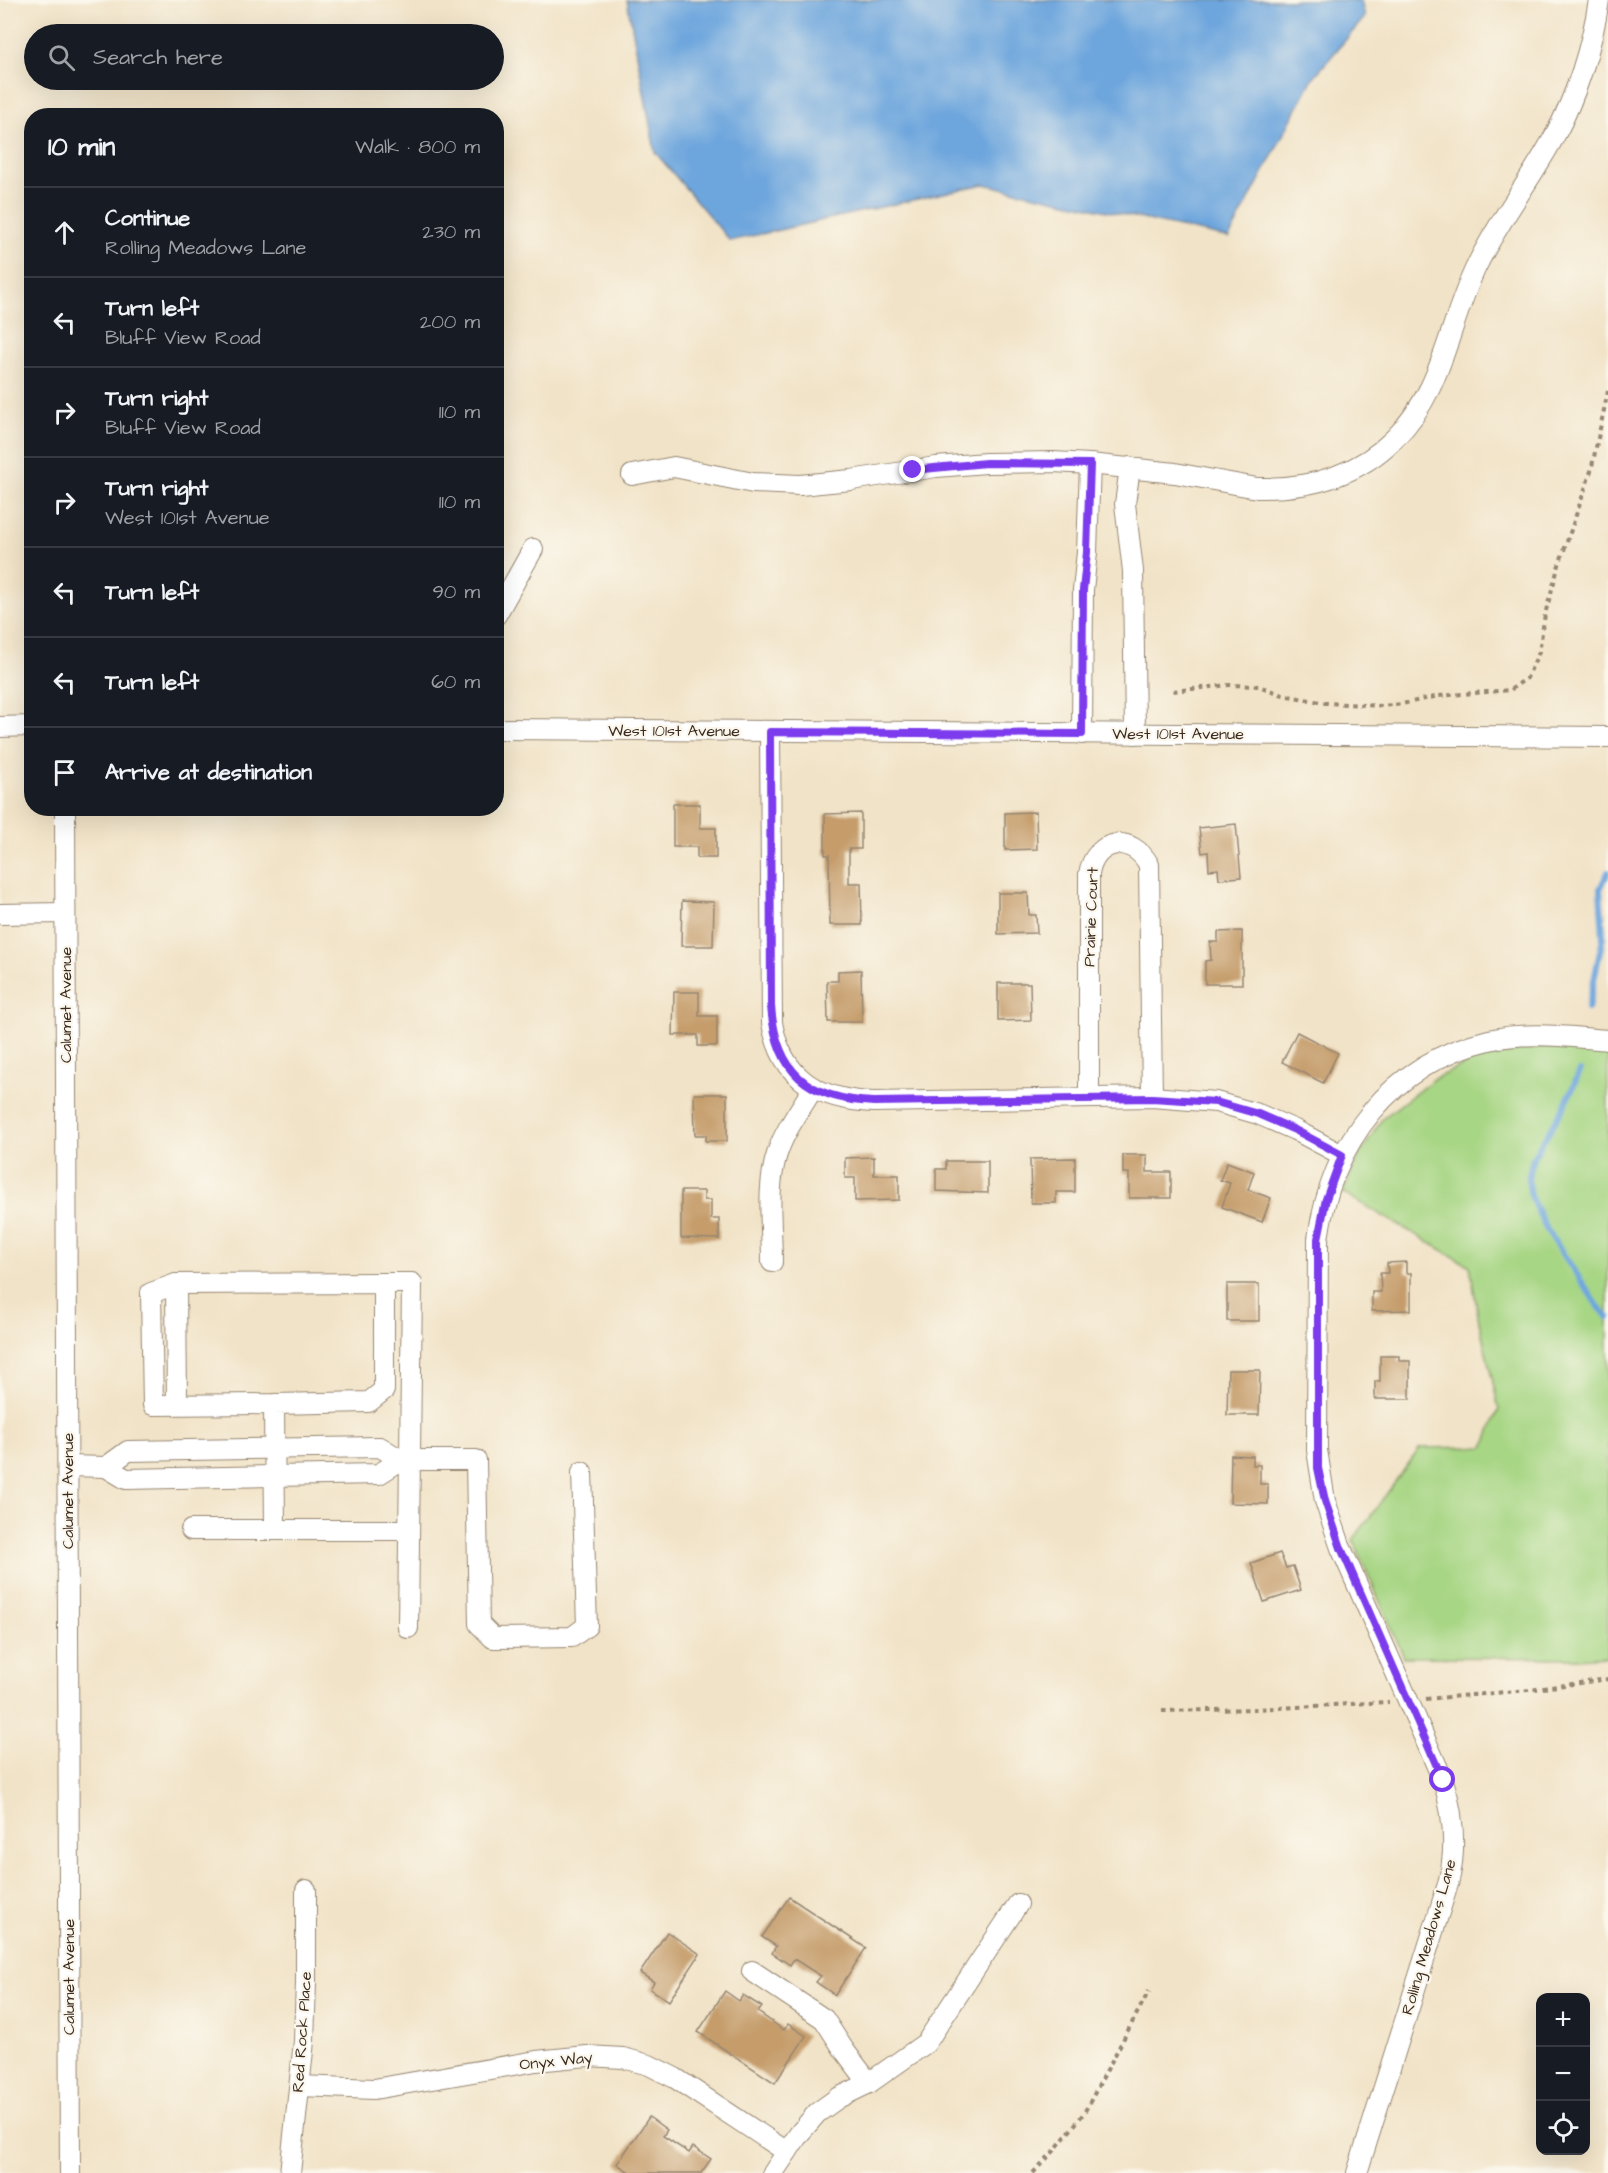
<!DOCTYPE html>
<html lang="en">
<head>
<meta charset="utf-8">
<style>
  :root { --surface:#171b24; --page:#242831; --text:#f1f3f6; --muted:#9ea1a6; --line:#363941 }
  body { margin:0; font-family:"Architects Daughter",sans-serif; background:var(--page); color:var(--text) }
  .controls { position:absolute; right:18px; bottom:18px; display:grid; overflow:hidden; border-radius:12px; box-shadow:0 6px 24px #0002 }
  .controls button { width:54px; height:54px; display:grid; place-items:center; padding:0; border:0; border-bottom:2px solid var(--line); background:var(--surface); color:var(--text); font:30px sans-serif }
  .stop { position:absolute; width:18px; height:18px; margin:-14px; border:4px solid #7c3aed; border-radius:50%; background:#fff }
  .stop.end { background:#7c3aed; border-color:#fff; box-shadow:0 2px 6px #0008 }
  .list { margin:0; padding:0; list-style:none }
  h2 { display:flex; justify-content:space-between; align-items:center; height:78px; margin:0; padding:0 24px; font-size:26px }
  h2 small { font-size:20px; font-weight:400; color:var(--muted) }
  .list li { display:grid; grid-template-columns:39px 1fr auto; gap:18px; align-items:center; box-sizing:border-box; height:90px; padding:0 24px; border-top:2px solid var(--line) }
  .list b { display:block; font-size:22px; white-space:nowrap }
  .list p { margin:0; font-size:20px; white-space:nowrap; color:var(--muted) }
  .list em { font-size:20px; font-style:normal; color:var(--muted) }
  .icon { flex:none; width:33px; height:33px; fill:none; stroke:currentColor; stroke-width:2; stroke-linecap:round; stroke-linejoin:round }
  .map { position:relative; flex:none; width:1608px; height:2173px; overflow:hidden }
  .search { position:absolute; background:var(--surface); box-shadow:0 6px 24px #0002; left:24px; top:24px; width:480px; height:66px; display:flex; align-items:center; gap:15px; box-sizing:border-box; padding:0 21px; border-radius:33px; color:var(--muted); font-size:22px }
  .panel { position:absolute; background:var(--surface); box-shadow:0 6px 24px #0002; left:24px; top:108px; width:480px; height:708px; border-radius:24px }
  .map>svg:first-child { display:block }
  .green { fill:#a7d684; stroke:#718051; stroke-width:1.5 }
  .water { fill:#6da6dd; stroke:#54687e; stroke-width:1.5 }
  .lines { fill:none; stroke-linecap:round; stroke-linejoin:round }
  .stream { stroke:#6da6dd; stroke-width:6 }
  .building { fill:#c59c6b }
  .minor-casing { stroke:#968672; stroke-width:22 }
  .path { stroke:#968672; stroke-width:4; stroke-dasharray:4.5 4.5; stroke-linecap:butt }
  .minor { stroke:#fff; stroke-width:20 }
  .route { stroke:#7c3aed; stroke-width:8 }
  .labels { text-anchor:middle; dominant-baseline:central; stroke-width:4.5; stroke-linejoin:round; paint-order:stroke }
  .street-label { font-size:16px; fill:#3b2a1e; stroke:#fbf7ec }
</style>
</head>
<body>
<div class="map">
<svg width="1608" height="2173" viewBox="0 0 1608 2173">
  <rect width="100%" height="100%" fill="#fbf7ec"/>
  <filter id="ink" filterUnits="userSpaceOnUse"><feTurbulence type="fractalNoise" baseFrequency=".0167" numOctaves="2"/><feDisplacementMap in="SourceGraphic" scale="12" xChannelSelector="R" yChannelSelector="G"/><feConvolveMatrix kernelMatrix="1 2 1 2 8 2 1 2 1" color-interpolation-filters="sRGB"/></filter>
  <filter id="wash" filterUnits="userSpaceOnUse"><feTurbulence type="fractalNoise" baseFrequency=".008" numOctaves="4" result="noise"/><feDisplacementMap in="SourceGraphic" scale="24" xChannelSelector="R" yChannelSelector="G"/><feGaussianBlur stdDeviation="1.35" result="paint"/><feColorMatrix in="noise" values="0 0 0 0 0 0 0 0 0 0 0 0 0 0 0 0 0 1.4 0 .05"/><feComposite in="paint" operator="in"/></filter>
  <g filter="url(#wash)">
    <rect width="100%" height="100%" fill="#f1e3c7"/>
    <path class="green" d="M1540,1047L1608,1053V1656L1575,1658L1404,1657L1353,1540L1420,1448L1484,1447L1499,1409L1479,1321L1470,1266L1343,1193L1357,1159L1382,1119L1434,1079L1476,1059Z"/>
    <path class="water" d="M627,0H1361L1365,17L1313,78L1229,238L984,184L730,241L655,152Z"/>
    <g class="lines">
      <g class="stream">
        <path d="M1588,1009L1603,937L1600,889L1608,872"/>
        <path d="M1580,1071L1565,1105L1533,1158L1528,1180L1532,1200L1547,1230L1598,1306L1608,1317"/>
      </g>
    </g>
    <g id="blocks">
      <g class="building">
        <path d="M673,804H700V828H716V858H697V847H673Z"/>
        <path d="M1036,812L1037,849L1005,850V813Z"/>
        <path d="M861,813V849H849V883H861L862,925H830L829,855H825V814Z"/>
        <path d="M1236,824L1241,877L1219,879L1218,869L1209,870L1208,852L1202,853L1199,828Z"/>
        <path d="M998,893H1028L1029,915H1036L1037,933L998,934Z"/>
        <path d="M682,901L714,902L713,946H681Z"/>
        <path d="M1242,931V984H1205V961L1211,960L1210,942H1218V932Z"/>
        <path d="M861,970L862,1022H828L827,981H838V971Z"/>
        <path d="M998,983H1030L1031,1020L998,1021Z"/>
        <path d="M674,992H699V1016H717V1046H698V1035H673Z"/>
        <path d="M1297,1032L1338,1053L1323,1083L1282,1062Z"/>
        <path d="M694,1094H727V1141H706V1135H695Z"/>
        <path d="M1123,1155H1147V1172H1171V1198H1129V1173H1123Z"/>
        <path d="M874,1157V1175H899V1200L855,1201V1178H845V1158Z"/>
        <path d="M1075,1158V1192H1056V1203H1031L1030,1159Z"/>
        <path d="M946,1161H988V1193L936,1191V1169H946Z"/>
        <path d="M1227,1162L1254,1172L1248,1190L1271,1198L1262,1222L1222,1207L1230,1183L1220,1180Z"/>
        <path d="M681,1191H704V1200H711V1219H719V1239L681,1238Z"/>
        <path d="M1406,1262V1273H1411V1310L1372,1311V1292H1381L1380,1273H1388L1387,1263Z"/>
        <rect x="1227" y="1284" width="32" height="37"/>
        <path d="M1380,1356H1399V1361H1410V1399H1375V1381H1380Z"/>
        <path d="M1228,1370H1260L1259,1415H1227Z"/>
        <path d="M1231,1455L1253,1456V1465H1260V1484H1268V1504L1230,1503Z"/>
        <path d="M1280,1553L1286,1568L1293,1566L1301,1590L1264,1602L1251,1563Z"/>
        <path d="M789,1897L866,1948L835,1995L816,1982L821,1976L794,1959L790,1965L772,1953L776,1946L762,1937Z"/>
        <path d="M667,1932L700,1954L669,2001L650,1989L654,1982L640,1973Z"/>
        <path d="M725,1991L739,2001L743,1995L762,2007L758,2012L784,2030L788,2024L806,2036L775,2083L698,2032Z"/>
        <path d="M649,2117L667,2130L663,2136L689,2153L693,2147L711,2159L701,2173H631L617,2164Z"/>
      </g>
    </g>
  </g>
  <g filter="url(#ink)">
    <use href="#blocks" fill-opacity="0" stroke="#968672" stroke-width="1.5"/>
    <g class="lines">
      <g class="minor-casing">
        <g id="minor">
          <path d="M1130,467L1125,504L1133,571L1135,734"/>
          <path d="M632,475L674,467L753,483L800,485L851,480L936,467L986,463L1053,462L1090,464L1175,473L1257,488C1309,489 1357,476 1394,439C1444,390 1447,326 1477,265C1499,220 1530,181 1554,137C1576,97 1592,46 1599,0"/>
          <path d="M496,615L533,549"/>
          <path d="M0,727L32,726"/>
          <path d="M496,729L1608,737"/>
          <path d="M770,732L772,1023C782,1080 820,1100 874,1102L1152,1097L1216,1102L1258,1114L1295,1130L1342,1155"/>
          <path d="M1082,734L1083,590L1087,552L1090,464"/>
          <path d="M65,808L70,2173"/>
          <path d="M0,914L65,913"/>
          <path d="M1089,1098V874C1095,839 1132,833 1149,865L1152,1097"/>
          <path d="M772,1262C772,1227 766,1188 777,1154C784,1131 801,1109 813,1088"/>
          <path d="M384,1283H412L408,1628"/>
          <path d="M176,1284L177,1404"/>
          <path d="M274,1404L153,1405L151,1293L176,1284L384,1283V1390L369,1402L274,1404L275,1530"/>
          <path d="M68,1466L106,1467L126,1479L379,1474L401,1460"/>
          <path d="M106,1467L128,1451L380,1447L401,1460H476L479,1624L493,1638L572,1637L587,1626L582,1472"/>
          <path d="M191,1530H409"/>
          <path d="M752,1971L824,2019L844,2050L869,2083"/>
          <path d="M300,2086L374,2089L536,2061L587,2056L623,2058L649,2065L675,2078L787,2152"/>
          <path d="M290,2173L304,2041L306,1982V1890"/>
          <path d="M773,2173L799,2134L817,2113L838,2098L869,2083L926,2043L1018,1904"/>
          <path d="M1357,2173L1448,1884C1457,1849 1454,1815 1443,1780L1341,1548L1325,1501L1317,1450L1318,1239C1331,1142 1391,1063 1489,1040C1528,1031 1569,1037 1608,1040"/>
        </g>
      </g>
      <g class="path">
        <path d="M1173,691L1230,685L1259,686L1283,695L1326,703L1382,706L1402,704L1439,696L1510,690L1527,678L1539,652L1545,614L1558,568L1591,471L1608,391"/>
        <path d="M1426,1699L1529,1690L1608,1679"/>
        <path d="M1162,1711L1258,1709L1389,1702"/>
        <path d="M1033,2173L1054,2151L1084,2113L1149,1991"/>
      </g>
      <use href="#minor" class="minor"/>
    </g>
  </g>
  <g class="lines" filter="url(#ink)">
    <path class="route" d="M913,470L986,463L1090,464L1087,552L1083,590L1082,734L770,732L771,1006C776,1073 808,1099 874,1102L1152,1098L1216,1102L1258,1114L1295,1130L1342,1155L1326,1199L1318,1239V1468L1325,1501L1341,1548L1443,1780"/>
  </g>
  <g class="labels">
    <g class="street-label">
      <text x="674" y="731">West 101st Avenue</text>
      <text x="1178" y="734">West 101st Avenue</text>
      <text transform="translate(1091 917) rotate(-88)">Prairie Court</text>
      <text transform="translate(66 1005) rotate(-90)">Calumet Avenue</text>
      <text transform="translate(68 1491) rotate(-90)">Calumet Avenue</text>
      <text transform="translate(1429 1937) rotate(-74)">Rolling Meadows Lane</text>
      <text transform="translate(69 1977) rotate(-90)">Calumet Avenue</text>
      <text transform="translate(302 2032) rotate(-86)">Red Rock Place</text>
      <text transform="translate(556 2061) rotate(-6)">Onyx Way</text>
    </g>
  </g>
</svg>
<div class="controls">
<button>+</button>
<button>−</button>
<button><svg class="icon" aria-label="locate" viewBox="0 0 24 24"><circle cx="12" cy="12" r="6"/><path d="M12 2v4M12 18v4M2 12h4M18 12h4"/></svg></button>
</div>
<div class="stop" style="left:1443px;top:1780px"></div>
<div class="stop end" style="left:913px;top:470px"></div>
<div class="search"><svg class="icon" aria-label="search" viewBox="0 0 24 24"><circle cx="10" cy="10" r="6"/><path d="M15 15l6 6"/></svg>Search here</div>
<section class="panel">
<h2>10 min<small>Walk · 800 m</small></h2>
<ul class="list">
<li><svg class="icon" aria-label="ahead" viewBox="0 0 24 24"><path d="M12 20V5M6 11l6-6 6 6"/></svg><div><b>Continue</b><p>Rolling Meadows Lane</p></div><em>230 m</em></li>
<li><svg class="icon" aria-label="left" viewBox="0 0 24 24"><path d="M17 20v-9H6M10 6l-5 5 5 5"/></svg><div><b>Turn left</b><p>Bluff View Road</p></div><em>200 m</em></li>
<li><svg class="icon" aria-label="right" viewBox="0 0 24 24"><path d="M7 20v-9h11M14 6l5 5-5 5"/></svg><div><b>Turn right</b><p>Bluff View Road</p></div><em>110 m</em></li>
<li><svg class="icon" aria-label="right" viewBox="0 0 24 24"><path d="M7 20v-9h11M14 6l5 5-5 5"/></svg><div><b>Turn right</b><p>West 101st Avenue</p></div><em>110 m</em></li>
<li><svg class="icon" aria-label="left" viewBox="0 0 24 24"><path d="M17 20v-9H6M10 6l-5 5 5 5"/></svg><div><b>Turn left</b></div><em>90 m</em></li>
<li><svg class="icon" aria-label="left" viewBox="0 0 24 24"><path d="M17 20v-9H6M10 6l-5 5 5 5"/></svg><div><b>Turn left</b></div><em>60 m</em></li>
<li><svg class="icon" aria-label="arrive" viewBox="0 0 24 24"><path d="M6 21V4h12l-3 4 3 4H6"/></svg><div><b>Arrive at destination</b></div></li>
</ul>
</section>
</div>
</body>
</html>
